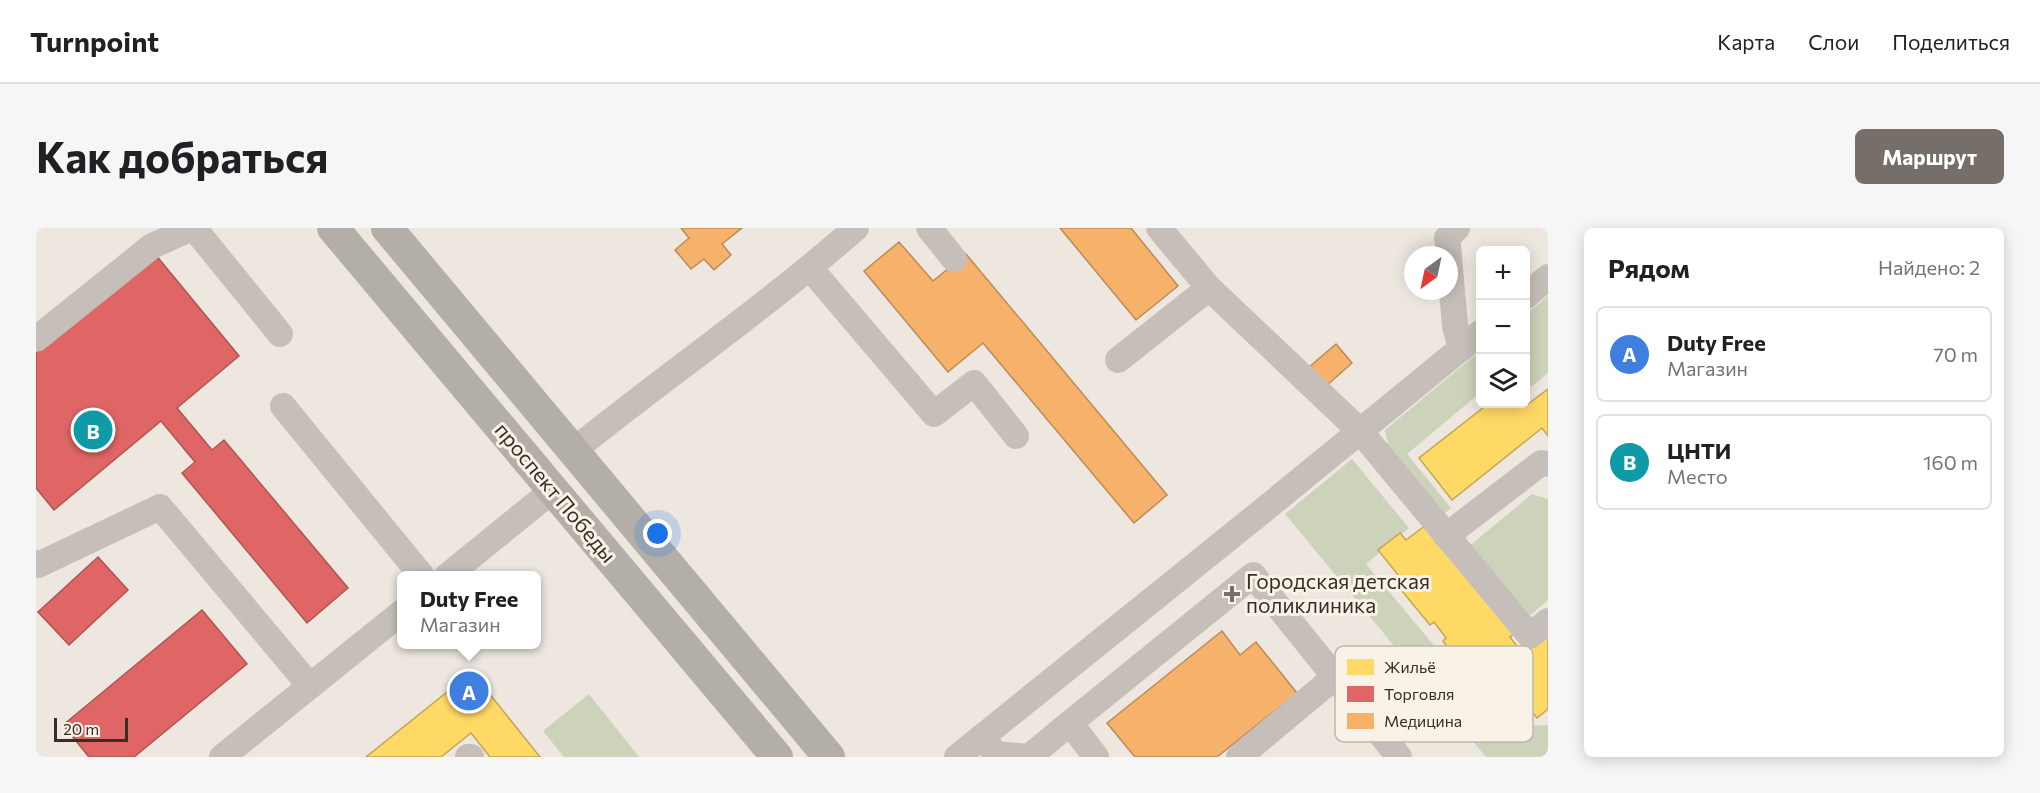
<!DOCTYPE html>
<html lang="ru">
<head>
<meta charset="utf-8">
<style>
	body { margin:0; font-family:Commissioner,sans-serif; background:#f6f6f6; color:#202124 }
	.controls { position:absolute; right:18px; top:18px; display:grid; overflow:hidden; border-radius:9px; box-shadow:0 3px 15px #0003 }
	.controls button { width:54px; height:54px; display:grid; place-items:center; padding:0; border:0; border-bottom:2px solid #e0e0e0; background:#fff; color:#202124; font:30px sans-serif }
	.compass { position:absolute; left:1368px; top:18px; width:54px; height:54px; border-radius:50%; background:#fff; box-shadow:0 3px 15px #0003; rotate:213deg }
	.scale { position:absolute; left:18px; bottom:15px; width:74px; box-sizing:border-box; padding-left:6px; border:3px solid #362d28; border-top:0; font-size:16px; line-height:21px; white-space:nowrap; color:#362d28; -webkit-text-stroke:4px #f9f2e7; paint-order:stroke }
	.you { position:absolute; left:622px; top:306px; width:21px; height:21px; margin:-15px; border:4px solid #fff; border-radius:50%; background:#1a73e8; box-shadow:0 0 0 9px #1a73e833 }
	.badge { display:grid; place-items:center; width:39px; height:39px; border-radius:50%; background:#766e68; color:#fff; font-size:20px; font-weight:700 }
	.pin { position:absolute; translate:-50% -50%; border:3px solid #fff; box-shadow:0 2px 6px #0006 }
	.popup { position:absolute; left:361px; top:343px; width:144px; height:78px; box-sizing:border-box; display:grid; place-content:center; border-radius:9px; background:#fff; filter:drop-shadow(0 2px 4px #0005); font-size:20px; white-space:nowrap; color:#757577 }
	.popup b { font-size:22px; color:#202124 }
	.popup::after { content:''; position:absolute; left:50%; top:100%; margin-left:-12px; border:12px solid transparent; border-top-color:#fff }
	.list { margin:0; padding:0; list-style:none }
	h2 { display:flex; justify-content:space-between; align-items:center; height:78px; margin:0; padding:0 24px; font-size:26px }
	h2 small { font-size:20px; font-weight:400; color:#757577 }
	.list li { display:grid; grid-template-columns:39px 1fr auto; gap:18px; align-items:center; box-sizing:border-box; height:96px; margin:0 12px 12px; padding:0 12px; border:2px solid #e0e0e0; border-radius:9px }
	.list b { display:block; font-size:22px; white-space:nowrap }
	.list p { margin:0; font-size:20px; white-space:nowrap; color:#757577 }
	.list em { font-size:20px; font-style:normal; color:#757577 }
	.icon { flex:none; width:33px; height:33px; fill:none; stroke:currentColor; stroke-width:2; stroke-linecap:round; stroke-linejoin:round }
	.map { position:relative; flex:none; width:1512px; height:529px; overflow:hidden; border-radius:9px }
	header { display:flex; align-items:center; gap:36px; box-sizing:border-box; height:84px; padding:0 30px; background:#fff; border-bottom:2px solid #e0e0e0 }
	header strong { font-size:28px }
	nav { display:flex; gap:33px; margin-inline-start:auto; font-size:21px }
	.intro { display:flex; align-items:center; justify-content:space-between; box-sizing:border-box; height:144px; padding:0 36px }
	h1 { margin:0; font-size:42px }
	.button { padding:15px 27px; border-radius:9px; background:#766e68; color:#fff; font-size:21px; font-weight:700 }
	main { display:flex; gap:36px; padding:0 36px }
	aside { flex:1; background:#fff; border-radius:9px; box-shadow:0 3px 15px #0003 }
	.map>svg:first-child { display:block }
	.green { fill:#cdd2ba }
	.homes { fill:#ffd966; stroke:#c3a553; stroke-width:1.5 }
	.shops { fill:#e06666; stroke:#ad5553; stroke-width:1.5 }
	.health { fill:#f6b26b; stroke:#bc8a57; stroke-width:1.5 }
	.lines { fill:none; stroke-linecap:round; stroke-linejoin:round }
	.minor { stroke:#c6bfb9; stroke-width:26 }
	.major { stroke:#b4aea9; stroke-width:32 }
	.poi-dot { fill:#766e68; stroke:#f9f2e7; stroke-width:2 }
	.labels { text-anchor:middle; stroke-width:6; stroke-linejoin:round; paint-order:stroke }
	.street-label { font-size:21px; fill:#362d28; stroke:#f9f2e7 }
	.poi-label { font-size:21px; fill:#362d28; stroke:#f9f2e7; text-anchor:start }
	.key { fill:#f9f2e7; stroke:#beb7ae; stroke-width:1.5 }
	.key-label { font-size:16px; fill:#362d28 }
</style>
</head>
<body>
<header>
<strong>Turnpoint</strong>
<nav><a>Карта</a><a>Слои</a><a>Поделиться</a></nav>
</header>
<div class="intro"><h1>Как добраться</h1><a class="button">Маршрут</a></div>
<main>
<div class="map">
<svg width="1512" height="529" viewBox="0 0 1512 529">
	<rect width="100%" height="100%" fill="#ede7e0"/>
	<!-- green -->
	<g class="green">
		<path d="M1512 68V145L1495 159 1490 153V86Z"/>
		<path d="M1444 123V165L1371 226 1415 280 1404 289 1355 230 1349 202Z"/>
		<path d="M1316 231 1373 300 1330 336 1466 499 1512 497V529H1450L1249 286Z"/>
		<path d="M1496 266 1512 271V372L1490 391 1431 320Z"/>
		<path d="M553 466 603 529H528L507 503Z"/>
	</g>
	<!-- homes -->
	<g class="homes">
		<path d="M1512 161V208L1506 200 1416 272 1383 230 1452 176H1490V173L1492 176Z"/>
		<path d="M1390 297 1481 404 1474 409 1486 425 1512 404V481L1501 490 1488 474 1476 484 1463 468 1461 470 1443 447 1438 452 1407 413 1410 410 1398 394 1394 397 1361 357 1367 353 1342 322 1364 305 1370 312Z"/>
		<path d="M436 444 504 529H454L435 505 405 529H330Z"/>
	</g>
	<!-- shops -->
	<g class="shops">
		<path d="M119 26 203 128 141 180 176 222 188 212 312 360 271 395 146 245 159 234 125 193 18 282 0 260V125Z"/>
		<path d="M62 329 92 362 33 417 2 384Z"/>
		<path d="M166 382 211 436 98 529H53L27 497Z"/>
	</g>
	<!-- health -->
	<g class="health">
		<path d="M645 0H706L686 16 695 27 678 42 668 31 655 41 639 22 653 10Z"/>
		<path d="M1024 0H1095L1142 58 1100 92Z"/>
		<path d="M863 14 897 53 930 26 1131 267 1098 295 947 115 912 144 828 43Z"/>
		<path d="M1300 116 1316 135 1289 159 1272 140Z"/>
		<path d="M1186 403 1204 427 1220 414 1261 465 1181 529H1099L1071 495Z"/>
	</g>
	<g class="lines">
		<!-- minor -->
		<g class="minor">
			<path d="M158 0 244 106"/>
			<path d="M893 0 918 31"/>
			<path d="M1123 0 1173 60 1324 203 1494 408 1512 393"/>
			<path d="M1413 27 1411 10 1421 0"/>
			<path d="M1413 29 1419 98 1425 121"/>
			<path d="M774 40 898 186 938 155 980 208"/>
			<path d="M1490 68 1512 49"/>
			<path d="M0 111 116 18 156 0"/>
			<path d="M1082 132 1173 60"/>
			<path d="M247 178 386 348"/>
			<path d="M537 223C630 148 730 79 820 0"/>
			<path d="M1410 308 1505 235 1512 236"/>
			<path d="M0 335 2 337 124 279 274 458"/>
			<path d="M411 348 517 262"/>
			<path d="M1034 495 1217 347 1363 529"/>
			<path d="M946 509 960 526 993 529"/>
			<path d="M186 529 366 384"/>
			<path d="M432 529H435"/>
			<path d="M921 529 1240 272 1444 105"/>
			<path d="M993 529 1034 495 1060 529"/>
			<path d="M1203 529 1300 448"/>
		</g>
		<!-- major -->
		<g class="major">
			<path d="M297 0 741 529"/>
			<path d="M351 0 793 529"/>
		</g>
	</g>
	<!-- markers -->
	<path class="poi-dot" d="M1193 357h6v6h6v6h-6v6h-6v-6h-6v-6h6z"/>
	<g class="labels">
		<!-- street labels -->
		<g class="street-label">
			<text transform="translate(519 265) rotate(50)" y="7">проспект Победы</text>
		</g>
		<!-- poi labels -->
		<g class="poi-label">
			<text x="1210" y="361">Городская детская<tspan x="1210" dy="24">поликлиника</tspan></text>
		</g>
	</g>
	<!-- legend -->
	<rect x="1299" y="418" width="198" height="96" rx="9" class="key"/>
	<rect x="1311" y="431" width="27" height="16" fill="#ffd966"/>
	<rect x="1311" y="458" width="27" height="16" fill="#e06666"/>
	<rect x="1311" y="485" width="27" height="16" fill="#f6b26b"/>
	<g class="key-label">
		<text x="1348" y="445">Жильё</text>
		<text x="1348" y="472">Торговля</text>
		<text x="1348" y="499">Медицина</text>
	</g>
</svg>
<div class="controls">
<button>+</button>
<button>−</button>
<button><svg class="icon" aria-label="layers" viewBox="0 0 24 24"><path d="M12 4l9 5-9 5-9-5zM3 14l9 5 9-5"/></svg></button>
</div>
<svg class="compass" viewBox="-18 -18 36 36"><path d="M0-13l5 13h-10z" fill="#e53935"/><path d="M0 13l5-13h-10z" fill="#757577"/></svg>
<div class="scale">20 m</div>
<div class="you"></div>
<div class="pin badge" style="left:433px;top:463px;background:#3f7fe0">A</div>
<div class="popup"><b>Duty Free</b>Магазин</div>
<div class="pin badge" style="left:57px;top:202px;background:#0f9aa8">B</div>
</div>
<aside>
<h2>Рядом<small>Найдено: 2</small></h2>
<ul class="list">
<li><span class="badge" style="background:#3f7fe0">A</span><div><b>Duty Free</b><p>Магазин</p></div><em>70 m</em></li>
<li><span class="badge" style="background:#0f9aa8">B</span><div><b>ЦНТИ</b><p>Место</p></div><em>160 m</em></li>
</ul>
</aside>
</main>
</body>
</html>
